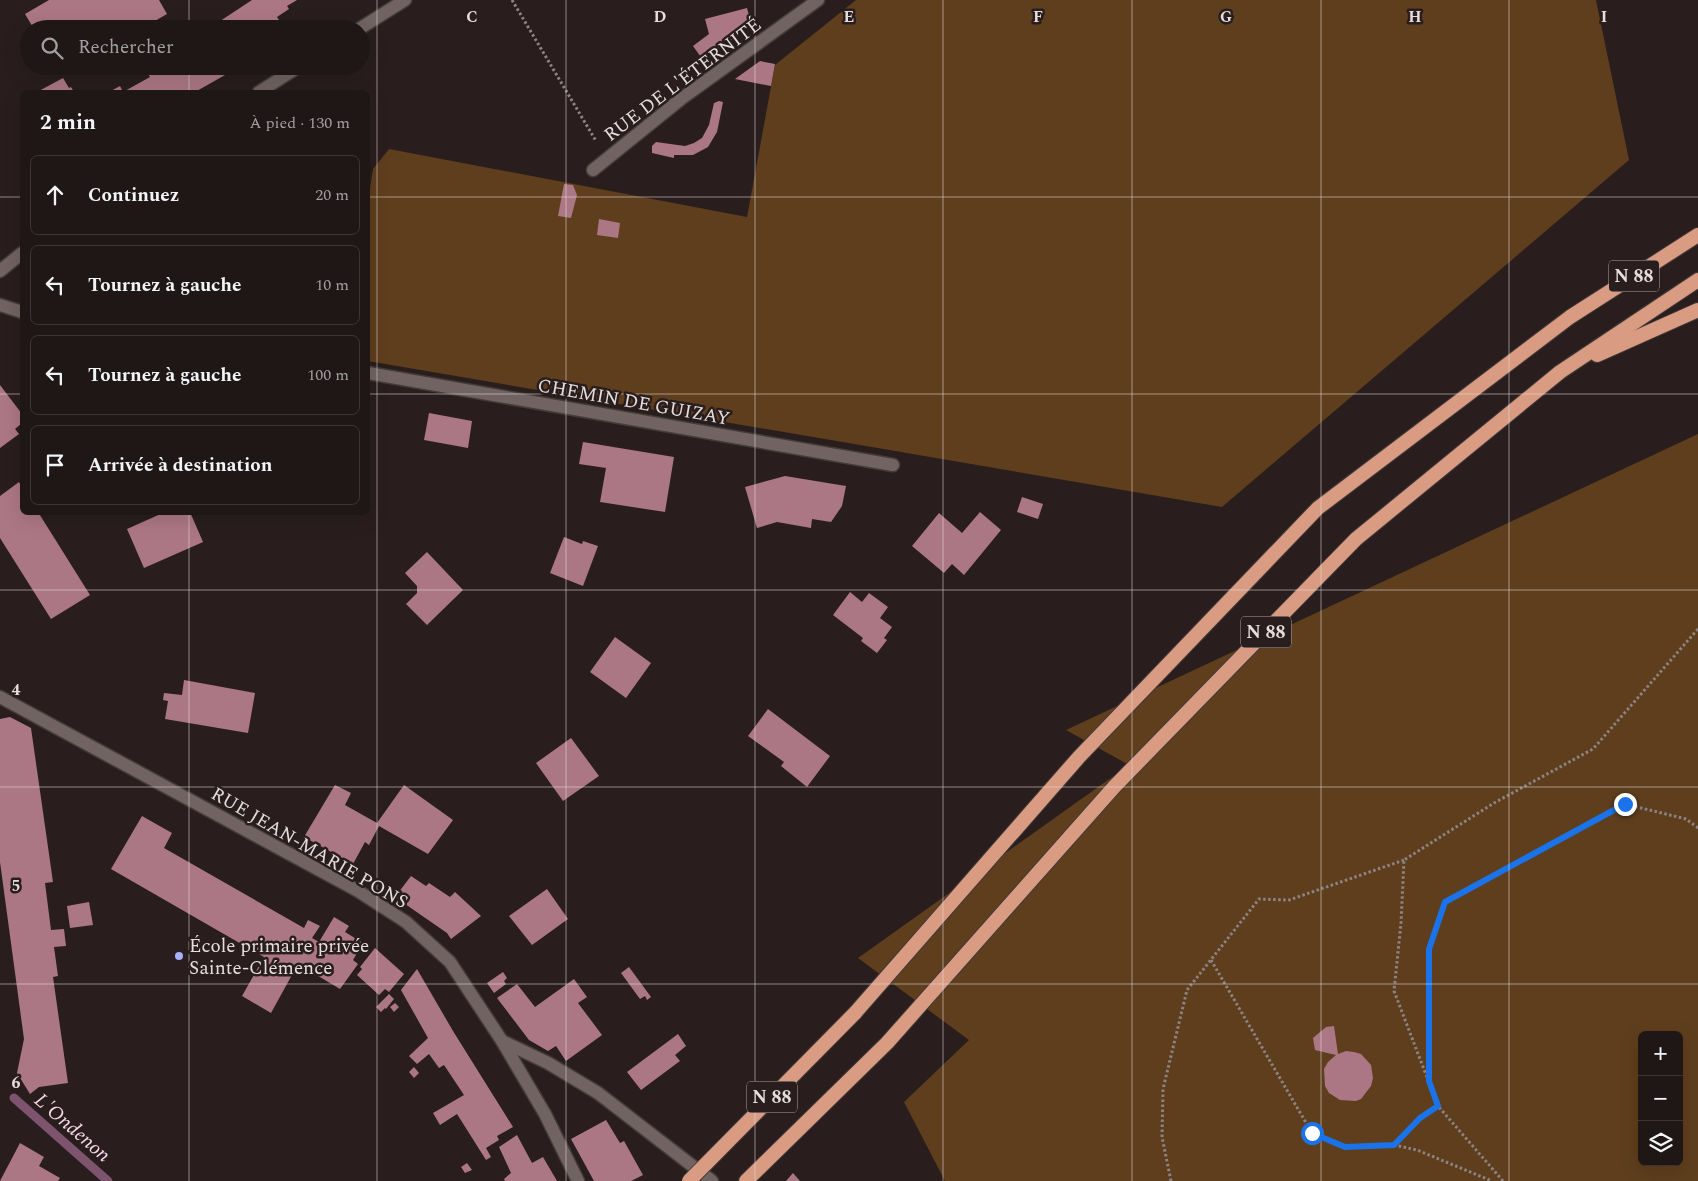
<!DOCTYPE html>
<html lang="fr">
<head>
<meta charset="utf-8">
<style>
	body { margin:0; font-family:Spectral,serif; background:#271f1f; color:#f1f3f6 }
	.controls { position:absolute; right:15px; bottom:15px; display:grid; overflow:hidden; border-radius:8px; box-shadow:0 5px 20px #0002 }
	.controls button { width:45px; height:45px; display:grid; place-items:center; padding:0; border:0; border-bottom:1px solid #3c3535; background:#1f1616; color:#f1f3f6; font:25px sans-serif }
	.stop { position:absolute; width:15px; height:15px; margin:-11px; border:4px solid #1a73e8; border-radius:50%; background:#fff }
	.stop.end { background:#1a73e8; border-color:#fff; box-shadow:0 1px 5px #0008 }
	.list { margin:0; padding:0; list-style:none }
	h2 { display:flex; justify-content:space-between; align-items:center; height:65px; margin:0; padding:0 20px; font-size:21px }
	h2 small { font-size:16px; font-weight:400; color:#a19fa1 }
	.list li { display:grid; grid-template-columns:32px 1fr auto; gap:15px; align-items:center; box-sizing:border-box; height:80px; margin:0 10px 10px; padding:0 10px; border:1px solid #3c3535; border-radius:8px }
	.list b { display:block; font-size:19px; white-space:nowrap }
	.list em { font-size:16px; font-style:normal; color:#a19fa1 }
	.icon { flex:none; width:28px; height:28px; fill:none; stroke:currentColor; stroke-width:2; stroke-linecap:round; stroke-linejoin:round }
	.map { position:relative; flex:none; width:1698px; height:1181px; overflow:hidden }
	.search { position:absolute; background:#1f1616; box-shadow:0 5px 20px #0002; left:20px; top:20px; width:350px; height:55px; display:flex; align-items:center; gap:12px; box-sizing:border-box; padding:0 18px; border-radius:28px; color:#a19fa1; font-size:19px }
	.panel { position:absolute; background:#1f1616; box-shadow:0 5px 20px #0002; left:20px; top:90px; width:350px; height:425px; border-radius:8px }
	.map>svg:first-child { display:block }
	.green { fill:#5e3e1d; fill-rule:evenodd }
	.lines { fill:none; stroke-linecap:round; stroke-linejoin:round }
	.stream { stroke:#7d536e; stroke-width:9 }
	.building { fill:#ac7785 }
	.minor-casing { stroke:#443b3a; stroke-width:15 }
	.trunk-casing { stroke:#443b3a; stroke-width:16 }
	.path { stroke:#8d8382; stroke-width:3; stroke-dasharray:2.5 2.5; stroke-linecap:butt }
	.minor { stroke:#706362; stroke-width:12 }
	.trunk { stroke:#d99b82; stroke-width:14 }
	.trunk-bridge-casing { stroke:#443b3a; stroke-width:16; stroke-linecap:butt }
	.trunk-bridge { stroke:#d99b82; stroke-width:14 }
	.route { stroke:#1a73e8; stroke-width:6 }
	.grid { fill:none; stroke:#e6dedd; stroke-width:1; stroke-opacity:0.55 }
	.poi-dot { fill:#a6b1fc; stroke:#291e1d; stroke-width:2 }
	.labels { text-anchor:middle; stroke-width:5; stroke-linejoin:round; paint-order:stroke }
	.shield { fill:#291e1d; stroke:#ada4a3; stroke-width:1 }
	.shield-label { font-size:18px; font-weight:bold; fill:#e6dedd }
	.street-label { font-size:19px; fill:#e6dedd; stroke:#291e1d }
	.poi-label { font-size:19px; fill:#e6dedd; stroke:#291e1d; text-anchor:start }
	.water-label { font-size:20px; font-style:italic; fill:#f7daec; stroke:#291e1d }
	.grid-label { font-size:16px; text-anchor:middle; font-weight:bold; fill:#e6dedd; stroke:#291e1d; stroke-width:5; stroke-linejoin:round; paint-order:stroke }
</style>
</head>
<body>
<div class="map">
<svg width="1698" height="1181" viewBox="0 0 1698 1181">
	<rect width="100%" height="100%" fill="#291e1d"/>
	<!-- green -->
	<g class="green">
		<path d="M856 0H1596L1629 160 1222 507 368 361V201L373 169 389 149 747 217 775 65Z"/>
		<path d="M1698 434V1181H945L904 1102 969 1040 858 958 1129 765 1066 730ZM1642 1035H1679V1162H1642Z"/>
	</g>
	<g class="lines">
		<!-- stream -->
		<path class="stream" d="M14 1098 108 1181"/>
	</g>
	<!-- building -->
	<g class="building">
		<path d="M49 0H159L167 14 141 29H34L25 14Z"/>
		<path d="M252 0H297L287 6 289 9 277 17 285 29H208Z"/>
		<path d="M747 8 752 26 736 31 739 35 703 60 693 46 709 34 705 19Z"/>
		<path d="M760 61 775 64 771 86 735 79Z"/>
		<path d="M56 66H76L61 75Z"/>
		<path d="M155 66H241L195 92H109L120 86 123 92 150 77 146 71Z"/>
		<path d="M63 78 69 88 71 87 74 92H37Z"/>
		<path d="M719 101 723 102 717 132 708 147 693 155H674V158L652 153V146L656 142 685 146 694 143 702 138 709 125 714 103Z"/>
		<path d="M564 184 573 185 577 195 571 218 558 216Z"/>
		<path d="M599 219 620 223 618 238 597 235Z"/>
		<path d="M0 385 22 414V423L15 429 19 434 0 448Z"/>
		<path d="M429 413 472 421 468 448 424 440Z"/>
		<path d="M583 442 674 457 665 512 600 502 606 468 579 464Z"/>
		<path d="M785 476 846 486 842 506 831 522 812 519 811 528 777 522 757 528 745 487Z"/>
		<path d="M19 482 22 488V512H38L90 595 51 619 0 538V496Z"/>
		<path d="M1022 497 1043 504 1038 519 1017 512Z"/>
		<path d="M165 512H190L203 542 144 568 127 529Z"/>
		<path d="M980 512 1001 530 964 575 952 564 944 573 912 546 939 513 962 533Z"/>
		<path d="M564 537 582 544 583 541 598 546 583 586 550 573Z"/>
		<path d="M427 552 463 590 427 625 406 604 417 593V586L405 573Z"/>
		<path d="M850 592 862 602 869 593 888 607 880 618 892 627 884 638 887 640 877 653 861 641 863 638 833 615Z"/>
		<path d="M615 637 651 663 626 698 590 672Z"/>
		<path d="M184 680 255 693 248 733 165 719 168 701 163 700 164 693 182 695Z"/>
		<path d="M768 709 830 756 807 787 781 766 784 762 748 736Z"/>
		<path d="M10 717 31 728 53 882 45 883 51 930 64 929 66 946 54 947 58 976 53 977 68 1083 39 1087 30 1094 17 1073 24 1039 0 862V719Z"/>
		<path d="M571 738 599 776 563 801 536 763Z"/>
		<path d="M335 785 351 793 345 805 377 823 404 785 453 820 428 854 379 826 369 845 365 842 353 864 304 837Z"/>
		<path d="M142 816 172 833 164 848 304 928 308 920 320 926 312 938 319 942 334 917 349 926 345 932 363 943 353 960 358 964 340 989 298 964 271 1013 242 996 264 957 111 869Z"/>
		<path d="M411 876 426 886 429 883 450 897 455 892 481 916 451 939 447 933 395 897Z"/>
		<path d="M547 889 568 919 532 945 509 916Z"/>
		<path d="M89 902 93 925 70 928 67 906Z"/>
		<path d="M375 948 404 974 389 992 385 989 379 995 357 975 362 969 360 967Z"/>
		<path d="M629 967 651 997 647 1000 645 996 640 999 621 973Z"/>
		<path d="M417 969 453 1031 513 1127 497 1136 499 1140 486 1148 491 1157 486 1160 457 1114 440 1125 433 1113 464 1095 444 1065 439 1068 429 1054 417 1064 409 1056 428 1038 401 990Z"/>
		<path d="M503 972 507 978 504 981 506 984 494 993 487 983Z"/>
		<path d="M574 979 587 997 578 1003 602 1035 566 1061 556 1046 548 1051 529 1040 497 998 517 984 535 1007Z"/>
		<path d="M389 994 394 999 386 1009 385 1008 381 1012 376 1007Z"/>
		<path d="M395 1003 399 1007 394 1012 390 1007Z"/>
		<path d="M1334 1026 1338 1054 1346 1051 1354 1052 1361 1054 1371 1065 1373 1078 1371 1086 1361 1099 1356 1101 1340 1100 1329 1093 1325 1086 1324 1069 1328 1062 1336 1055 1315 1050 1313 1038 1326 1027Z"/>
		<path d="M678 1034 686 1046 675 1055 680 1061 641 1090 627 1072Z"/>
		<path d="M414 1067 419 1073 414 1078 409 1072Z"/>
		<path d="M606 1120 620 1143 624 1141 643 1175 631 1181H594L571 1139Z"/>
		<path d="M517 1135 532 1163 543 1157 557 1181H505L504 1179 511 1173 499 1147Z"/>
		<path d="M20 1143 44 1157 39 1166 60 1178 58 1181H0Z"/>
		<path d="M467 1163 472 1170 465 1173 461 1167Z"/>
		<path d="M793 1173 800 1181H786Z"/>
	</g>
	<g class="lines">
		<defs>
			<g id="minor">
				<path d="M359 29 405 0"/>
				<path d="M259 92 300 66"/>
				<path d="M593 170 681 99 818 0"/>
				<path d="M0 271 22 253"/>
				<path d="M0 305 22 312"/>
				<path d="M368 373 893 465"/>
				<path d="M0 697 358 891 406 922 450 962 502 1041 545 1114 578 1181"/>
				<path d="M502 1041 548 1063 598 1093 712 1181"/>
			</g>
			<g id="trunk">
				<path d="M1597 355 1698 310"/>
				<path d="M855 1013 1079 757 1318 508 1570 317 1698 235"/>
				<path d="M746 1181 887 1043 1114 787 1356 539 1560 372 1698 280"/>
			</g>
		</defs>
		<!-- minor casing -->
		<use href="#minor" class="minor-casing"/>
		<!-- trunk casing -->
		<use href="#trunk" class="trunk-casing"/>
		<!-- path -->
		<g class="path">
			<path d="M512 0 596 141"/>
			<path d="M1211 960 1312 1133 1345 1147 1394 1145 1417 1150 1492 1181"/>
			<path d="M1429 1079V949L1445 902 1625 804 1686 819 1698 828"/>
			<path d="M1394 1145 1419 1119 1438 1106"/>
			<path d="M1171 1181 1162 1137 1163 1089 1187 990 1259 899 1289 900 1404 860"/>
			<path d="M1503 1181 1438 1106 1394 991 1401 923 1404 860 1494 803 1593 749 1698 629"/>
		</g>
		<!-- minor -->
		<use href="#minor" class="minor"/>
		<!-- trunk -->
		<use href="#trunk" class="trunk"/>
		<defs>
			<path id="trunk-bridge" d="M689 1181 855 1013"/>
		</defs>
		<!-- trunk-bridge casing -->
		<use href="#trunk-bridge" class="trunk-bridge-casing"/>
		<!-- trunk-bridge -->
		<use href="#trunk-bridge" class="trunk-bridge"/>
	</g>
	<g class="lines">
		<!-- route -->
		<path class="route" d="M1312 1133 1345 1147 1394 1145 1420 1118 1438 1106 1429 1081V949L1445 902 1625 804"/>
	</g>
	<!-- grid -->
	<path class="grid" d="M189 0V29M377 0V1181M566 0V1181M755 0V1181M943 0V1181M1132 0V1181M1321 0V1181M1509 0V1181M189 66V92M0 197H22M368 197H1698M0 394H22M368 394H1698M189 512V1181M0 590H1698M0 787H1698M0 984H1698"/>
	<!-- markers -->
	<circle class="poi-dot" cx="179" cy="956" r="5"/>
	<g class="labels">
		<!-- shield labels -->
		<g class="shield">
			<rect x="1609" y="260.5" width="50" height="31" rx="4"/>
			<rect x="1241" y="616.5" width="50" height="31" rx="4"/>
			<rect x="747" y="1081.5" width="50" height="31" rx="4"/>
		</g>
		<g class="shield-label">
			<text x="1634" y="282">N 88</text>
			<text x="1266" y="638">N 88</text>
			<text x="772" y="1103">N 88</text>
		</g>
		<!-- street labels -->
		<g class="street-label">
			<text transform="translate(682 79) rotate(-37)" y="7">RUE DE L'ÉTERNITÉ</text>
			<text transform="translate(634 401) rotate(10)" y="7">CHEMIN DE GUIZAY</text>
			<text transform="translate(310 847) rotate(30)" y="7">RUE JEAN-MARIE PONS</text>
		</g>
		<!-- poi labels -->
		<g class="poi-label">
			<text x="189" y="952">École primaire privée<tspan x="189" dy="22">Sainte-Clémence</tspan></text>
		</g>
		<!-- water labels -->
		<g class="water-label">
			<text transform="translate(73 1127) rotate(41)" y="7">L'Ondenon</text>
		</g>
	</g>
	<g class="grid-label">
		<text x="472" y="22">C</text>
		<text x="660" y="22">D</text>
		<text x="849" y="22">E</text>
		<text x="1038" y="22">F</text>
		<text x="1226" y="22">G</text>
		<text x="1415" y="22">H</text>
		<text x="1604" y="22">I</text>
		<text x="16" y="695">4</text>
		<text x="16" y="891">5</text>
		<text x="16" y="1088">6</text>
	</g>
</svg>
<div class="controls">
<button>+</button>
<button>−</button>
<button><svg class="icon" aria-label="layers" viewBox="0 0 24 24"><path d="M12 4l9 5-9 5-9-5zM3 14l9 5 9-5"/></svg></button>
</div>
<div class="stop" style="left:1312px;top:1133px"></div>
<div class="stop end" style="left:1625px;top:804px"></div>
<div class="search"><svg class="icon" aria-label="search" viewBox="0 0 24 24"><circle cx="10" cy="10" r="6"/><path d="M15 15l6 6"/></svg>Rechercher</div>
<section class="panel">
<h2>2 min<small>À pied · 130 m</small></h2>
<ul class="list">
<li><svg class="icon" aria-label="ahead" viewBox="0 0 24 24"><path d="M12 20V5M6 11l6-6 6 6"/></svg><div><b>Continuez</b></div><em>20 m</em></li>
<li><svg class="icon" aria-label="left" viewBox="0 0 24 24"><path d="M17 20v-9H6M10 6l-5 5 5 5"/></svg><div><b>Tournez à gauche</b></div><em>10 m</em></li>
<li><svg class="icon" aria-label="left" viewBox="0 0 24 24"><path d="M17 20v-9H6M10 6l-5 5 5 5"/></svg><div><b>Tournez à gauche</b></div><em>100 m</em></li>
<li><svg class="icon" aria-label="arrive" viewBox="0 0 24 24"><path d="M6 21V4h12l-3 4 3 4H6"/></svg><div><b>Arrivée à destination</b></div></li>
</ul>
</section>
</div>
</body>
</html>
